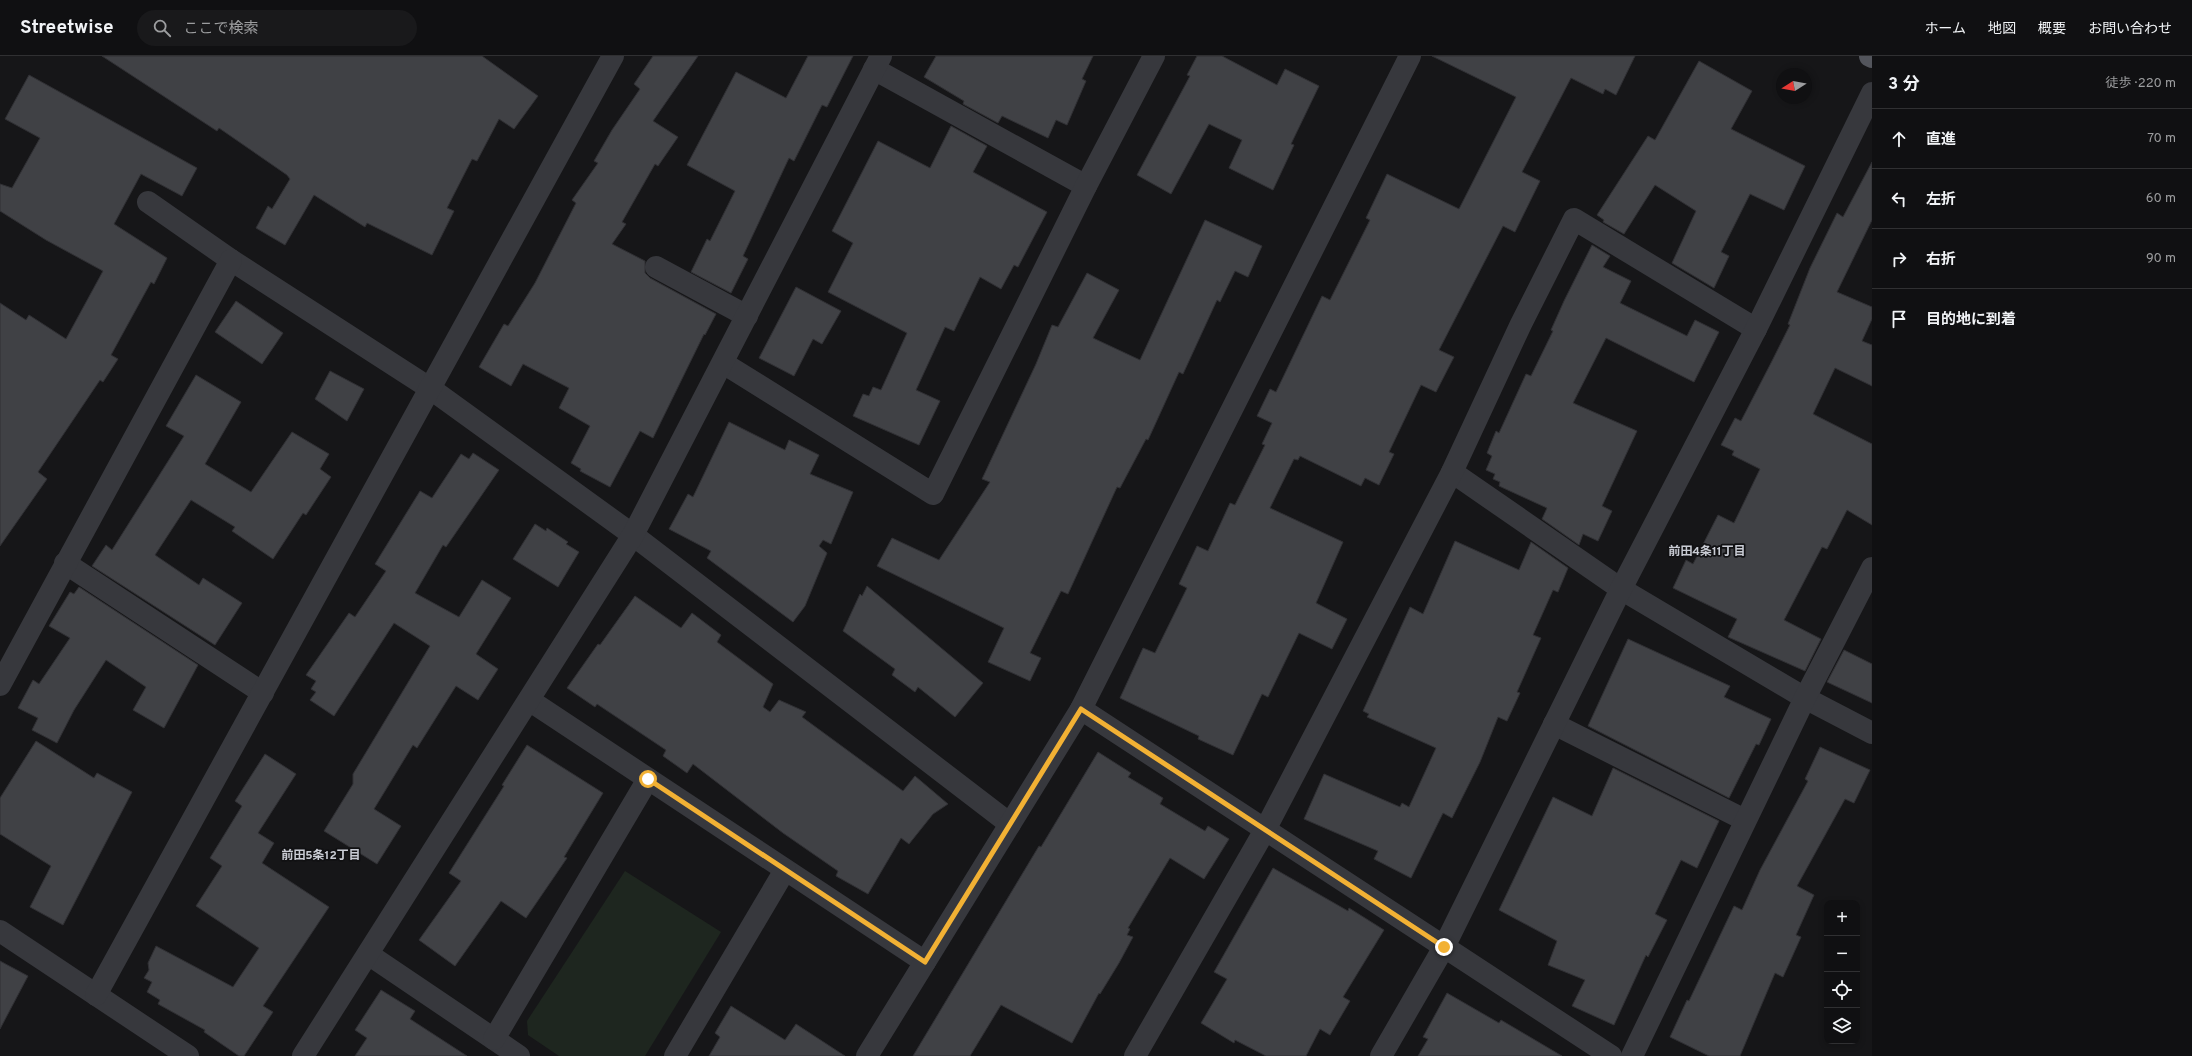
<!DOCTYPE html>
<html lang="ja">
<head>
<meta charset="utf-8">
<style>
	body { margin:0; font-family:Overpass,"Noto Sans JP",sans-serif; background:#19191b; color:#f1f3f6 }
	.controls { position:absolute; right:12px; bottom:12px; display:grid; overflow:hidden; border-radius:8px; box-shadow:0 2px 6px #0003 }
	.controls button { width:36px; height:36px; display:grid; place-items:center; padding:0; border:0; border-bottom:1px solid #303032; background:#101012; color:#f1f3f6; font:20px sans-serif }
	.compass { position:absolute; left:1776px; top:12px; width:36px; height:36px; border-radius:50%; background:#101012; box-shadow:0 2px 6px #0003; rotate:259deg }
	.stop { position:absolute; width:12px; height:12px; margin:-9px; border:3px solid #f2b134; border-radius:50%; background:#fff }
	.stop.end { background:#f2b134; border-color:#fff; box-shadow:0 1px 4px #0008 }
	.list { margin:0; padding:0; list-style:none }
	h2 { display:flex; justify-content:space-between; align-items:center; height:52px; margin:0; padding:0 16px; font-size:17px }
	h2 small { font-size:13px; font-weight:400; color:#9c9d9f }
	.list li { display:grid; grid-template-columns:26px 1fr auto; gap:12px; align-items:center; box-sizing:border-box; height:60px; padding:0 16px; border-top:1px solid #303032 }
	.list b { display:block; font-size:15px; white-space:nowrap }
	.list em { font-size:13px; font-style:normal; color:#9c9d9f }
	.icon { flex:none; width:22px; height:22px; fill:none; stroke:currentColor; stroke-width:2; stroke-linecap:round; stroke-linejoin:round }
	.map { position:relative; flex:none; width:1872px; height:1000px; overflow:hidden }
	header { display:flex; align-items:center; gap:24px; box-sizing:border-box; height:56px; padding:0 20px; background:#101012; border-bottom:1px solid #303032 }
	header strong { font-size:19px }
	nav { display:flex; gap:22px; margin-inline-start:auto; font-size:14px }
	.search { width:280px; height:36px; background:#19191b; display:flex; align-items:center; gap:10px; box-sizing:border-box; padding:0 14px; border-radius:22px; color:#9c9d9f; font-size:15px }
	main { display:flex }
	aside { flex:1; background:#101012 }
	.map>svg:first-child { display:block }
	.green { fill:#1e261f }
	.building { fill:#404145; stroke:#303034 }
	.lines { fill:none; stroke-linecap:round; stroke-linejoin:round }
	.minor { stroke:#37383d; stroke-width:22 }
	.major { stroke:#53555c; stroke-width:22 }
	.route { stroke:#f2b134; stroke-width:5 }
	.labels { text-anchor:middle; stroke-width:3.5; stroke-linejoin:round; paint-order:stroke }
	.neighbourhood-label { font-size:12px; font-weight:bold; fill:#c9ccd4; stroke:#111113 }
</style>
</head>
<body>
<header>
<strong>Streetwise</strong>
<div class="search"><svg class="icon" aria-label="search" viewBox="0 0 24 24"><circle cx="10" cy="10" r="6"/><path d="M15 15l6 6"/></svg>ここで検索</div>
<nav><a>ホーム</a><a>地図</a><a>概要</a><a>お問い合わせ</a></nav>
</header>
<main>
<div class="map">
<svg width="1872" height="1000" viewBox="0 0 1872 1000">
	<rect width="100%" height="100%" fill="#161618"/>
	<!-- green -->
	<path class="green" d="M625 815 721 876 645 1000H559L528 979 527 965Z"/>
	<!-- building -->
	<g class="building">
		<path d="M102 0H482L538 40 514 73 499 63 477 105 472 103 447 152 454 155 432 199 367 167 365 171 314 139 285 189 256 172 268 150 272 153 290 123 287 119 219 72 217 75Z"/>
		<path d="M653 0H698L653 65 678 81 658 110 655 108 622 166 626 168 612 188 645 205V217L650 222 716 258 705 279 704 278 653 382 640 375 610 431 580 415 581 413 571 407 590 370 559 352 569 332 523 308 511 330 479 311 504 268 508 270 535 227 576 147 572 144 598 107 594 105 612 74 640 33 634 28Z"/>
		<path d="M808 0H853L827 51 822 49 794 105 789 102 743 200 748 203 731 237 691 216 707 183 710 185 735 135 687 109 736 16 786 42Z"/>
		<path d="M936 0H1093L1082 23 1086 25 1067 69 1056 64 1048 82 1002 60 998 67 963 48 964 45 924 21Z"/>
		<path d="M1197 0H1222L1277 29 1285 13 1319 30 1291 88 1294 89 1273 134 1229 112 1242 84 1209 68 1171 138 1137 119 1190 20 1187 19Z"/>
		<path d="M1432 0H1635L1616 39 1605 33 1603 38 1571 22 1522 116 1540 125 1515 176 1503 170 1439 294 1454 301 1436 336 1421 329 1389 396 1394 398 1379 429 1365 422 1361 430 1300 400 1298 404 1294 403 1270 452 1343 486 1316 547 1347 563 1332 593 1299 577 1268 641 1262 638 1233 699 1198 683 1199 680 1120 642 1143 592 1155 597 1187 532 1179 528 1197 490 1208 495 1230 447 1235 449 1265 389 1262 388 1272 367 1257 360 1270 333 1276 336 1322 240 1330 244 1370 164 1366 162 1387 118 1459 153 1516 41Z"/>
		<path d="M1699 5 1752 35 1731 73 1805 110 1784 154 1750 138 1721 196 1729 200 1714 232 1672 207 1696 155 1655 129 1624 178 1603 166 1604 164 1597 159 1648 80 1655 84Z"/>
		<path d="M29 19 197 112 182 140 141 118 114 168 167 202 154 228 151 226 111 299 118 303 103 326 100 324 38 416 47 423 0 490V247L26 264 29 259 66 283 103 215 46 184 0 155V128L12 132 40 82 5 63Z"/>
		<path d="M951 70 987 90 973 116 1047 156 1018 211 1014 209 1001 233 980 221 954 275 945 271 916 334 940 345 919 389 853 360 863 338 869 340 873 331 881 334 907 277 828 236 853 187 832 175 878 85 930 112Z"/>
		<path d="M1872 106V164L1837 236 1872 251V263L1862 285 1872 289V330L1835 312 1813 358 1872 388V469L1847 454 1827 493 1822 491 1784 564 1821 583 1805 615 1728 581 1737 563 1673 532 1686 504 1693 508 1718 459 1734 467 1760 413 1732 399 1734 395 1721 389 1735 362 1741 365 1772 305 1790 269 1788 268 1810 212 1837 157 1843 161Z"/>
		<path d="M1205 164 1262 190 1248 221 1235 215 1220 246 1217 244 1183 318 1179 316 1148 384 1146 383 1120 432 1117 431 1068 538 1061 535 1030 597 1041 602 1030 625 988 606 1004 572 877 510 892 482 939 504 990 426 982 423 1036 308 1052 269 1058 271 1087 217 1119 234 1093 282 1140 304Z"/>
		<path d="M1592 189 1610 200 1603 211 1631 225 1620 247 1687 280 1695 264 1719 276 1694 326 1606 282 1573 347 1637 375 1602 450 1612 455 1598 485 1583 478 1579 489 1542 463 1547 452 1499 430 1500 426 1493 423 1495 418 1486 414 1492 400 1487 397 1496 375 1499 377 1526 318 1531 320 1553 275 1551 274 1564 245Z"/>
		<path d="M796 231 841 255 822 288 813 283 794 320 759 302Z"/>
		<path d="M236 245 283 277 262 308 215 276Z"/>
		<path d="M330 315 364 333 347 365 315 343Z"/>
		<path d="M196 319 241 346 205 408 251 436 292 376 329 398 320 413 331 421 306 459 303 457 273 503 232 475 235 471 191 444 155 499 199 529 203 522 242 547 215 589 92 510 106 489 112 494 184 380 166 370Z"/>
		<path d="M729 366 785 394 789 384 819 399 810 418 853 436 831 488 823 484 819 490 827 497 805 550 793 566 707 502 711 495 669 473 688 438 693 441Z"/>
		<path d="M473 397 499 414 446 491 443 489 415 537 459 561 482 524 511 542 476 598 498 613 478 644 456 630 417 692 413 689 374 753 401 770 377 808 324 775 353 728V718L430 590 394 567 334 660 310 644 316 636 311 633 316 625 306 619 349 557 355 561 386 515 375 508 420 435 432 442 461 398 469 403Z"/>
		<path d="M535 468 546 475 547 472 568 486 566 488 579 496 558 531 513 503Z"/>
		<path d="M1455 485 1519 514 1531 486 1568 512 1558 536 1553 534 1533 579 1541 582 1517 636 1520 637 1507 665 1498 661 1480 706 1452 762 1443 757 1411 822 1374 803 1378 795 1304 763 1324 718 1400 751 1402 747 1409 751 1436 692 1367 661 1369 658 1363 655 1410 551 1423 558Z"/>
		<path d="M867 530 983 627 955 661 918 631 915 636 892 619 895 613 843 575 860 538 862 540Z"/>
		<path d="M79 531 198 609 164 672 133 654 146 631 106 604 74 654 57 687 32 674 38 662 18 652 33 624 39 628 70 582 49 570 70 536 74 538Z"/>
		<path d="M635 540 681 572 692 557 721 579 717 586 773 628 763 651 770 656 779 644 806 656 802 661 903 735 915 720 948 748 933 758 909 788 901 782 868 838 836 820 838 815 783 777 693 708 687 717 663 700 666 694 597 648 595 651 567 632 598 588 600 589Z"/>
		<path d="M1628 583 1730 630 1724 641 1771 663 1759 689 1756 688 1729 742 1588 670Z"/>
		<path d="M1844 594 1872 608V647L1827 626Z"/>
		<path d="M36 685 94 722 97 717 132 736 63 869 30 851 51 810 0 778V742Z"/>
		<path d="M527 689 603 737 564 801 567 802 526 862 501 845 455 910 419 884 461 825 449 817 504 730 502 729Z"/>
		<path d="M1820 691 1870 714 1854 747 1845 743 1797 830 1814 839 1796 879 1801 881 1783 921 1775 917 1740 1000H1709L1670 981 1687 944 1689 945 1734 850 1742 854 1760 814 1808 725 1805 723Z"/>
		<path d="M1098 696 1131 717 1128 721 1163 742 1160 748 1205 775 1208 770 1229 783 1204 823 1170 802 1128 872 1130 873 1127 879 1133 881 1119 907 1100 938 1099 937 1072 987 1001 949 970 1000H913L1039 790 1041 791Z"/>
		<path d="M265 698 296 718 258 777 274 787 262 807 329 851 263 950 273 956 244 1000H239L204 976 205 974 158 948 160 944 147 936 152 926 144 922 149 914 148 907 156 890 233 931 259 892 196 850 222 810 210 802 242 750 235 745Z"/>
		<path d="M1613 712 1719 765 1697 812 1681 804 1655 858 1667 864 1648 901 1646 899 1614 969 1572 950 1585 924 1548 909 1557 885 1499 854 1553 741 1592 760Z"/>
		<path d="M1273 812 1348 855 1349 852 1384 874 1343 941 1350 945 1330 979 1320 973 1306 1000H1266L1235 984 1234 987 1201 967 1227 923 1214 916Z"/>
		<path d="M0 905 28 920 0 973Z"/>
		<path d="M381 934 415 955 410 963 467 1000H355L367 982 355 974Z"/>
		<path d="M1447 937 1499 967 1501 964 1562 1000H1418L1428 983 1423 981Z"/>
		<path d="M731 950 785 984 796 968 845 1000H709L720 981 715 977Z"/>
	</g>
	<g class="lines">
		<!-- minor -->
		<g class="minor">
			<path d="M874 13 1086 130"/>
			<path d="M148 146 231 204 431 333 633 479 1010 768"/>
			<path d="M656 211 747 260"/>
			<path d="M723 307 933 438 1086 130 1154 0"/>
			<path d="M1452 416 1621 533 1805 642 1872 677"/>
			<path d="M65 507 263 637"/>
			<path d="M0 629 231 204"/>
			<path d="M529 644 925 906"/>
			<path d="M1081 653 1611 1000"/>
			<path d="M1554 668 1745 764"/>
			<path d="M0 875 188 1000"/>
			<path d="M368 898 519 1000"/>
			<path d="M96 939 613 0"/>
			<path d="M494 983 648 723"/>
			<path d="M303 1000 633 479 881 0"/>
			<path d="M675 1000 785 814"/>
			<path d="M867 1000 1081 653 1410 0"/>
			<path d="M1135 1000 1265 774 1452 416 1521 268 1574 163 1756 273"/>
			<path d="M1381 1000 1444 891 1621 533 1756 273 1872 37"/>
			<path d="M1632 1000 1805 642 1872 512"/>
		</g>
		<!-- major -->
		<path class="major" d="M1870 0 1872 1"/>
	</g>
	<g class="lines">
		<!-- route -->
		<path class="route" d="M648 723 925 906 1081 653 1444 891"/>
	</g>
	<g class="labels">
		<!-- neighbourhood labels -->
		<g class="neighbourhood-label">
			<text x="1707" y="499">前田4条11丁目</text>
			<text x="321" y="803">前田5条12丁目</text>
		</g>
	</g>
</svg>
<div class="controls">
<button>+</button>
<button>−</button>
<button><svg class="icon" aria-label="locate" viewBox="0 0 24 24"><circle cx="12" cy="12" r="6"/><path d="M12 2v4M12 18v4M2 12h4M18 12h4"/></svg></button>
<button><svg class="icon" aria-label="layers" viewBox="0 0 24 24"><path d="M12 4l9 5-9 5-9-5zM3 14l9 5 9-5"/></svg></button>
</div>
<svg class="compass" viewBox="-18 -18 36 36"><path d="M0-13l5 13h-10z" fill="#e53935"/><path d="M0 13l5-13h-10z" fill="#9c9d9f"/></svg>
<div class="stop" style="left:648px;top:723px"></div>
<div class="stop end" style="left:1444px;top:891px"></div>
</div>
<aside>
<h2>3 分<small>徒歩 · 220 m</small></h2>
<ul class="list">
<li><svg class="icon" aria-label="ahead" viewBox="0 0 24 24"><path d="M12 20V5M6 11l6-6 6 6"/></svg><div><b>直進</b></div><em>70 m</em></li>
<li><svg class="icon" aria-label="left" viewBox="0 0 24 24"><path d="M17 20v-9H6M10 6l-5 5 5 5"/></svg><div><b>左折</b></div><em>60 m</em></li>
<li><svg class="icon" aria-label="right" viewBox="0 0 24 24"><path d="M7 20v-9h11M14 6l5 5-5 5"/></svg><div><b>右折</b></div><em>90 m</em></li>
<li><svg class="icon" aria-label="arrive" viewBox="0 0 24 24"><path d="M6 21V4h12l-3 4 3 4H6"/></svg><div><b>目的地に到着</b></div></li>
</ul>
</aside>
</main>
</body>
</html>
